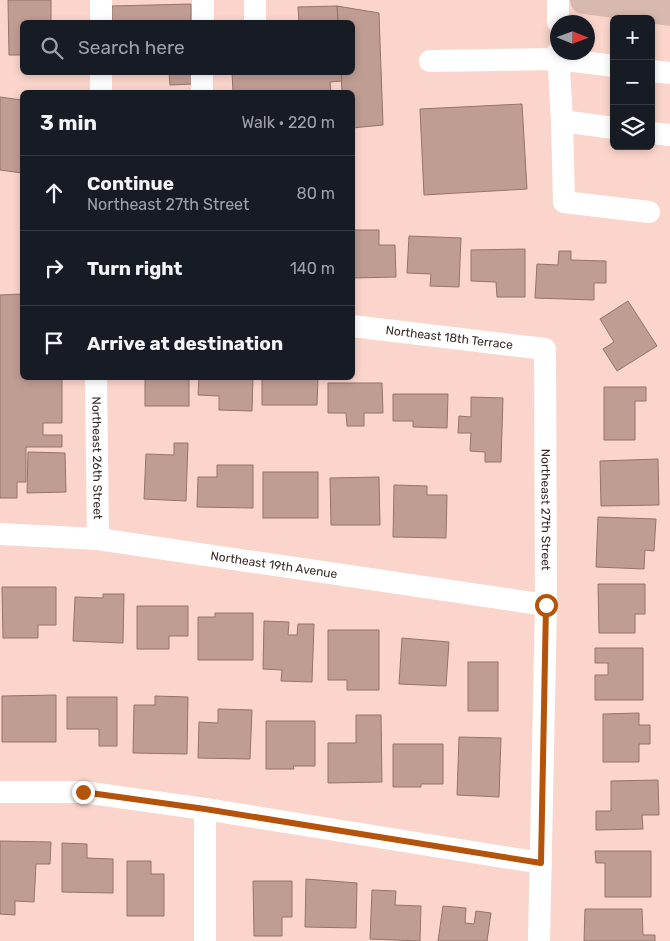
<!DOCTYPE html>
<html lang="en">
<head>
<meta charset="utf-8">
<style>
	body { margin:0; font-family:Rubik,sans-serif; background:#242831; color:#f1f3f6 }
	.controls { position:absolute; right:15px; top:15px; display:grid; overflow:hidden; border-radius:8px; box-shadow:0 2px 8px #0003 }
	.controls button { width:45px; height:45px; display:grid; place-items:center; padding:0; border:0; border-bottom:1px solid #363941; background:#171b24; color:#f1f3f6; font:25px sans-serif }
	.compass { position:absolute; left:550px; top:15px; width:45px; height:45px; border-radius:50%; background:#171b24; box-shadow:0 2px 8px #0003; rotate:91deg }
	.stop { position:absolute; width:15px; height:15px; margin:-11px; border:4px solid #b45309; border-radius:50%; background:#fff }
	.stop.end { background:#b45309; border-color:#fff; box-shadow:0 1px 5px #0008 }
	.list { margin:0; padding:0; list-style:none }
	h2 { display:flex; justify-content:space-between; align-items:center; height:65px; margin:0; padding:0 20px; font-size:21px }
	h2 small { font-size:16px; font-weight:400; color:#9ea1a6 }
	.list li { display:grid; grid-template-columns:32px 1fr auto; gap:15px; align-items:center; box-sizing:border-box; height:75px; padding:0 20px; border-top:1px solid #363941 }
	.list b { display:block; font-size:19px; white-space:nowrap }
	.list p { margin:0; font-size:16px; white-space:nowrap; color:#9ea1a6 }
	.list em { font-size:16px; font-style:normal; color:#9ea1a6 }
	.icon { flex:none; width:28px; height:28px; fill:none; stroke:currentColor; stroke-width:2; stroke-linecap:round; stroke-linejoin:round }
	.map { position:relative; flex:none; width:670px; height:941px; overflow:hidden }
	.search { position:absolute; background:#171b24; box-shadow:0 2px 8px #0003; left:20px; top:20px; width:335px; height:55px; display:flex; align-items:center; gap:12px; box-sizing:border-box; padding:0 18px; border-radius:8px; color:#9ea1a6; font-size:19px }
	.panel { position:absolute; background:#171b24; box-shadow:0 2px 8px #0003; left:20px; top:90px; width:335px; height:290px; border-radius:8px }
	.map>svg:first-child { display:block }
	.building { fill:#c09d93; stroke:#95736a }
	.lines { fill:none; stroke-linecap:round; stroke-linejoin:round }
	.minor { stroke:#fff; stroke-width:22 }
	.major { stroke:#d7b9b0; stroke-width:28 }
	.route { stroke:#b45309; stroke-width:6 }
	.labels { text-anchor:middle; stroke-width:4.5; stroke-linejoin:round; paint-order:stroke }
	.street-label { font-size:12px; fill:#382a26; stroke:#fde6e0 }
</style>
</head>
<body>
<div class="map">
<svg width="670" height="941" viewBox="0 0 670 941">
	<rect width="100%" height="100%" fill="#fbd5cb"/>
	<!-- building -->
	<g class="building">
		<path d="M8 0H51V22H22V55H9Z"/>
		<path d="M191 4V22H112V6Z"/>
		<path d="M337 6 379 13 383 125 352 128V92H342L341 72H352V22H338Z"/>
		<path d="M337 6 338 22H299L298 7Z"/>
		<path d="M169 72H193V84L170 85Z"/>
		<path d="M232 72H341L342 81 330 82 331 92H233Z"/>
		<path d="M0 97 22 100V173L0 170Z"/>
		<path d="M522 104 527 189 424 195 420 109Z"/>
		<path d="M352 230H379V245H395L396 277 354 278Z"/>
		<path d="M409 236 461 238 459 287 430 286 431 274 407 273Z"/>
		<path d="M525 249V297H497L496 282 471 281V250Z"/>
		<path d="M559 251H571V260L606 261V283H594V300L535 298 537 264 558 265Z"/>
		<path d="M22 294V378H62V423H43V435H62V447H26V482H17V498H0V295Z"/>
		<path d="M628 301 657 346 617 371 603 349 614 342 600 319Z"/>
		<rect x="145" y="378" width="44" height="28"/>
		<path d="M199 378H253L252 411 219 410V396L198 395Z"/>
		<path d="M262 378H318L317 405H262Z"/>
		<path d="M328 383H382L383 413H364V426H347L346 413H328Z"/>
		<path d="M604 387H646V401H635V440H604Z"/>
		<path d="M393 394H448L447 428 413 427V421H393Z"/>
		<path d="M471 397 503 398 501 462H485V452L470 451 471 433H458L459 416 471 417Z"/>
		<path d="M174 443H188L186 501 144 499 146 454 174 455Z"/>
		<path d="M28 452 65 453 66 492 27 493Z"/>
		<path d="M658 459 659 505 601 506 600 461Z"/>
		<path d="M217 465H253V508L197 507 198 477H217Z"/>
		<rect x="263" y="472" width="55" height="46"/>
		<path d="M379 477 380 525H331L330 478Z"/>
		<path d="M394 485 427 486V495H447L446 538 393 537Z"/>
		<path d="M598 517 656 519 654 551 645 550 644 569 596 567Z"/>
		<path d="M598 584H645V614H635V633H599Z"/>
		<path d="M2 587H56V625H38V638H3Z"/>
		<path d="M103 594H124L123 643 73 641 75 597 103 598Z"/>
		<path d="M137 606H188V636H169V649H137Z"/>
		<path d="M215 613H253V660H198V617H215Z"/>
		<path d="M264 621 289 622 288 635H297L298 624H314L312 682 281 681 282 670 263 669Z"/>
		<path d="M328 630H379V690H347V680H328Z"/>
		<path d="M402 638 449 642 446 686 399 684Z"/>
		<path d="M595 648H643V700H595V675H608V663H595Z"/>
		<rect x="468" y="662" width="30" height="49"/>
		<path d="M56 695V742H2V696Z"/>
		<path d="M155 696 188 697 187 754 133 753 134 705H155Z"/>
		<path d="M67 697H117V746H99V729H67Z"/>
		<path d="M218 709 252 710 250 759 198 758 199 722 218 723Z"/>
		<path d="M639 713V725H650V744H639V762H603V714Z"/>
		<path d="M356 715H381L382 782 328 783V743H356Z"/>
		<path d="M266 721H315V766H293L294 769H266Z"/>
		<path d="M459 737 501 738 499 797 457 795Z"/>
		<path d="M393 744H443V784H421V787H393Z"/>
		<path d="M658 780 659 815H642L643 829 596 830V811H611V781Z"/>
		<path d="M0 841 51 842 50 864H36L34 902 15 901V915L0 914Z"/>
		<path d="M62 843 87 844V858L113 859V893L62 892Z"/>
		<path d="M595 851H651V897H605V863H596Z"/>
		<path d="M127 861H151V874H164V916H127Z"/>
		<path d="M306 879 357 883 356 928 305 927Z"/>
		<path d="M253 881H292V917H282V936H254Z"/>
		<path d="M372 890 396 891 395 905 421 906 420 941 370 939Z"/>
		<path d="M443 906 466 908 465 923 474 924 476 911 491 913 487 941H438Z"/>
		<path d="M585 909H642L643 935H655V941H584Z"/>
	</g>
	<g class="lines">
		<!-- minor -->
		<g class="minor">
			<path d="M101 0V22"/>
			<path d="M255 0V22"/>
			<path d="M203 22V0"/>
			<path d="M558 22V0"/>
			<path d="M558 52 562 121 614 128"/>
			<path d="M430 61 558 59 614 66"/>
			<path d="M651 71 670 73"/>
			<path d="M101 72V92"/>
			<path d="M202 92V72"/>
			<path d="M562 121 564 202 649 212"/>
			<path d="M651 133 670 135"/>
			<path id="s1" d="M352 326 545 349 546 605 539 941"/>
			<path id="s2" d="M96 378 98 539"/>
			<path id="s3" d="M0 534 98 539 546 605"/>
			<path d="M0 792H83L205 809 541 863"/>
			<path d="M205 809V941"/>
		</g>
		<!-- major -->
		<path class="major" d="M584 0 670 12"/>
	</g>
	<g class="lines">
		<!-- route -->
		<path class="route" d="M83 792 205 809 541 863 546 605"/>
	</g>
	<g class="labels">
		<!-- street labels -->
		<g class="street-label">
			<text dy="4" stroke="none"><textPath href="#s1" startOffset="98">Northeast 18th Terrace</textPath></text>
			<text dy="4" stroke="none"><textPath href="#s2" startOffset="80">Northeast 26th Street</textPath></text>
			<text dy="4" stroke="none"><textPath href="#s1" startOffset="355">Northeast 27th Street</textPath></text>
			<text dy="4" stroke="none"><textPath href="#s3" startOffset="276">Northeast 19th Avenue</textPath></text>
		</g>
	</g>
</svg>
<div class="controls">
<button>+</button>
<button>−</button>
<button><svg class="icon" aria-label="layers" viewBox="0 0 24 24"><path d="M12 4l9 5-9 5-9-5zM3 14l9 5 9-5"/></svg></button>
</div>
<svg class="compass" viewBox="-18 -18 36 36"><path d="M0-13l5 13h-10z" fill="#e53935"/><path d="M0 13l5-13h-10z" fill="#9ea1a6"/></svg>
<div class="stop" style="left:546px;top:605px"></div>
<div class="stop end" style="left:83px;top:792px"></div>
<div class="search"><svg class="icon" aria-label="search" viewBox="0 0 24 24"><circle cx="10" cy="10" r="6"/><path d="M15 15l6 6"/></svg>Search here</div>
<section class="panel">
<h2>3 min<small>Walk · 220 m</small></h2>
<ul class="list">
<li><svg class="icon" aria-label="ahead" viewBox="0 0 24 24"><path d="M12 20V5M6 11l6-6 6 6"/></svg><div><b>Continue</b><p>Northeast 27th Street</p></div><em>80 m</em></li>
<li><svg class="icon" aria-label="right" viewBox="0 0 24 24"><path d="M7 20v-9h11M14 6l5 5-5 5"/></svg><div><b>Turn right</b></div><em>140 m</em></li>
<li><svg class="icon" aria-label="arrive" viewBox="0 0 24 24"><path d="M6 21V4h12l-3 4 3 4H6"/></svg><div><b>Arrive at destination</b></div></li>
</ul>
</section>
</div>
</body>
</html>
